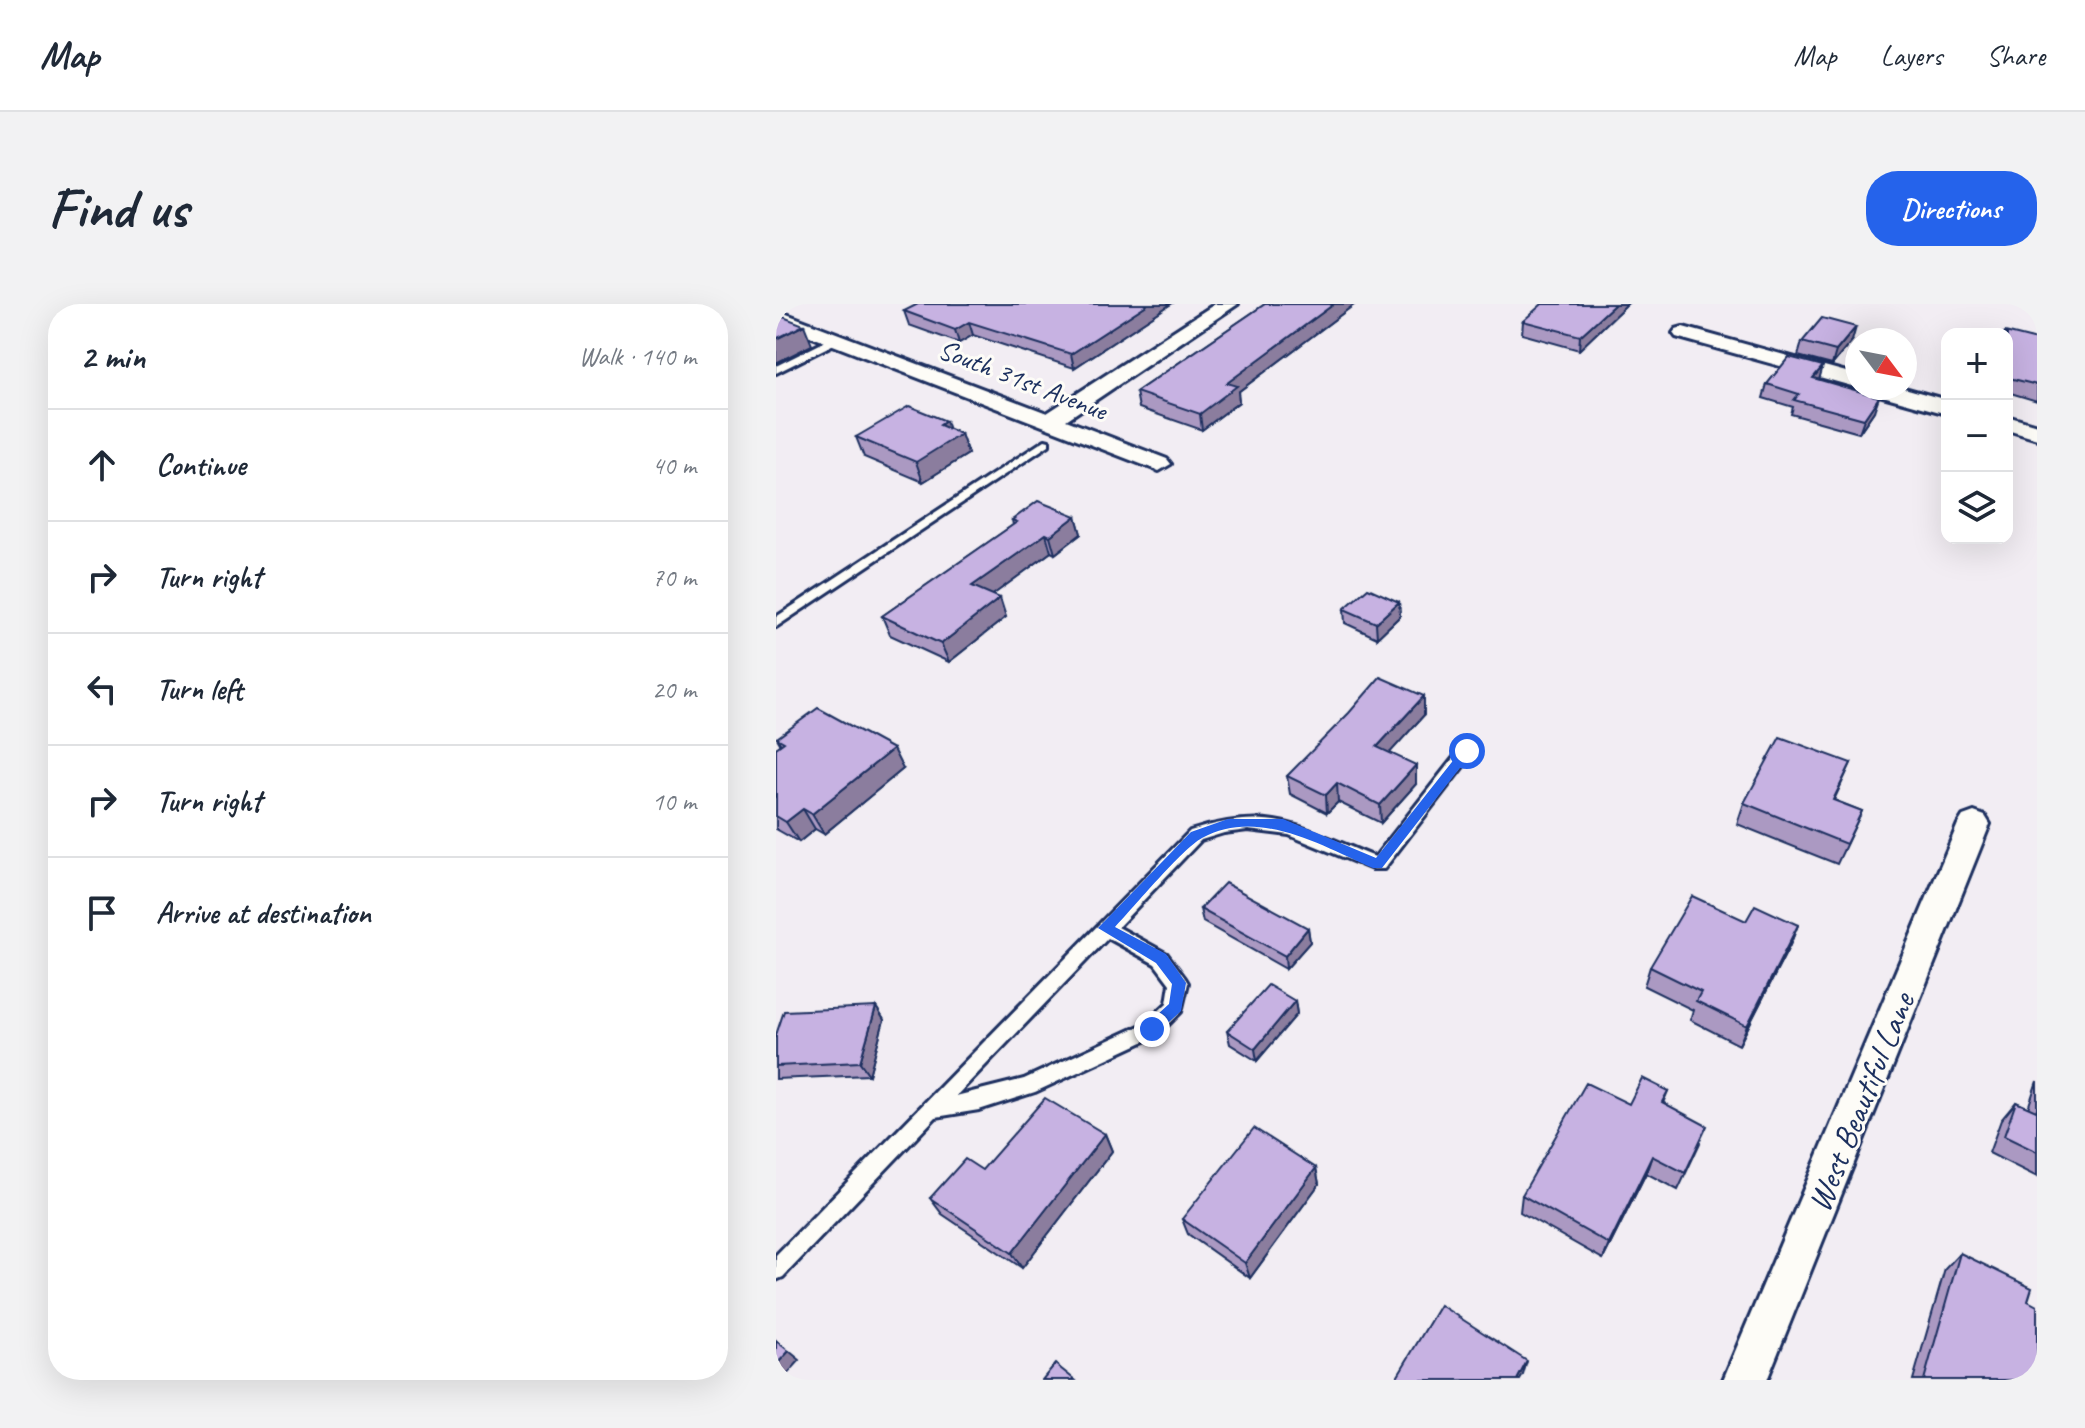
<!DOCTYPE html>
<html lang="en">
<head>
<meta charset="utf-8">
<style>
	body { margin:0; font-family:Caveat,sans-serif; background:#f2f2f3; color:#1f2937 }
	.controls { position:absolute; right:24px; top:24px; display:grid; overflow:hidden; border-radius:16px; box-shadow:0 8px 32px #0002 }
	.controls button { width:72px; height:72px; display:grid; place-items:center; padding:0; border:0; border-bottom:2px solid #e0e1e3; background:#fff; color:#1f2937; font:40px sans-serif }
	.compass { position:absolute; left:1069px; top:24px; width:72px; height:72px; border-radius:50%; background:#fff; box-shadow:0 8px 32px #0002; rotate:122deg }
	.stop { position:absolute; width:24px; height:24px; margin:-18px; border:6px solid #2563eb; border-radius:50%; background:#fff }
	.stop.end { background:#2563eb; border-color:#fff; box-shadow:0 2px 8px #0008 }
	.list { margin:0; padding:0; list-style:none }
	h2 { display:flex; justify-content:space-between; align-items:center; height:104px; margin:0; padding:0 32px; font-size:34px }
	h2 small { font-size:26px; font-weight:400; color:#747a83 }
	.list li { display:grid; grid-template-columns:52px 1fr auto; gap:24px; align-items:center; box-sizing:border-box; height:112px; padding:0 32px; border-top:2px solid #e0e1e3 }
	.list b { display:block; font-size:30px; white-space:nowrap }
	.list em { font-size:26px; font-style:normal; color:#747a83 }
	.icon { flex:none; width:44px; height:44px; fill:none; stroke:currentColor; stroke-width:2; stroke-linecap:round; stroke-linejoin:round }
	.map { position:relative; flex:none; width:1261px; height:1076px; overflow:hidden; border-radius:32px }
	header { display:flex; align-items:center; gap:48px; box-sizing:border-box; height:112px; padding:0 40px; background:#fff; border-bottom:2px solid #e0e1e3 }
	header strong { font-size:38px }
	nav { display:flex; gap:44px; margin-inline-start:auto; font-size:28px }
	.intro { display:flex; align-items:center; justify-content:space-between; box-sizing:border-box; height:192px; padding:0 48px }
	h1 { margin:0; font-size:56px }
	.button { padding:20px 36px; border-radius:32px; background:#2563eb; color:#fff; font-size:28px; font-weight:700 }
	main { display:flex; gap:48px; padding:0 48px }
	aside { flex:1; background:#fff; border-radius:32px; box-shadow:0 8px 32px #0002 }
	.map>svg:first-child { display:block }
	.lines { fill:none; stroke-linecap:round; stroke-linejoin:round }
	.service-casing { stroke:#1b2f5e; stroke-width:6 }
	.minor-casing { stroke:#1b2f5e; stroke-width:6 }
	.service { fill:#fdfcf7; fill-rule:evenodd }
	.minor { fill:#fdfcf7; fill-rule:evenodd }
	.wall { fill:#ab99c2; stroke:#1b2f5e; stroke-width:2 }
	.shaded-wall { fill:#8b7d9e; stroke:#1b2f5e; stroke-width:2 }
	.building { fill:#c7b2e2; stroke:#1b2f5e; stroke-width:2 }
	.route { fill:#2563eb }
	.labels { text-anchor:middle; stroke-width:6; stroke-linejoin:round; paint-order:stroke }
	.far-street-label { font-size:28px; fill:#1b2f5e; stroke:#fdfcf7 }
	.street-label { font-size:34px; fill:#1b2f5e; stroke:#fdfcf7 }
</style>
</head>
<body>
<header>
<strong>Map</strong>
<nav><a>Map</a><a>Layers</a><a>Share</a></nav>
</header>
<div class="intro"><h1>Find us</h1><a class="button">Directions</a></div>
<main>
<aside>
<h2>2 min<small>Walk · 140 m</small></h2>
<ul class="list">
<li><svg class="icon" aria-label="ahead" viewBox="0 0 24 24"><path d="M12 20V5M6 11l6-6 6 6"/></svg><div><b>Continue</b></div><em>40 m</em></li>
<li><svg class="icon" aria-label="right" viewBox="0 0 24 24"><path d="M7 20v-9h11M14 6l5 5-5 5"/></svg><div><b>Turn right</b></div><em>70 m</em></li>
<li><svg class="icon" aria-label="left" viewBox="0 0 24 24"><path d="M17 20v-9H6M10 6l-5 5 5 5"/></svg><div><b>Turn left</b></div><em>20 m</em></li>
<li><svg class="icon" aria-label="right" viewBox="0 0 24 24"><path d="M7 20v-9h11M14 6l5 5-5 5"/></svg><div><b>Turn right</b></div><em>10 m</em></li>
<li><svg class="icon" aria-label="arrive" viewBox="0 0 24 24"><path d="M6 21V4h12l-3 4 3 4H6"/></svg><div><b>Arrive at destination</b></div></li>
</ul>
</aside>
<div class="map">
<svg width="1261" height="1076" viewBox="0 0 1261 1076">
	<rect width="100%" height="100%" fill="#f2edf3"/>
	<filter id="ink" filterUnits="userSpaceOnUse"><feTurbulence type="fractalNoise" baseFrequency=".0125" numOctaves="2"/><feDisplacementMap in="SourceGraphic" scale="16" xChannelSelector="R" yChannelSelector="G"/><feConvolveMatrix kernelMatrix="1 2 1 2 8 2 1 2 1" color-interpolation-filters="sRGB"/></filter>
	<g filter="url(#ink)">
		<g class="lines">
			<defs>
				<g id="service">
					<path d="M60 32 64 33V37L0 69V62Z"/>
					<path d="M269 136 273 137V141L0 323V313Z"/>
					<path d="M691 442 696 443 698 447 696 451 608 565H596L513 531 472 526 448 529 425 536 342 623 391 650 409 674 412 679 405 708 382 731 259 788 203 806 160 813 7 973 0 976V951L414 527C496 501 525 523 599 553L686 443ZM332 634 379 660 394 680 391 699 370 719 248 775 180 792Z"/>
				</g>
				<g id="minor">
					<path d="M439 0H462L290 116 391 155 395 160 383 167 0 19V6L271 109Z"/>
					<path d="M907 23 1081 71 1083 84 900 33 897 29 900 25Z"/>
					<path d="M1093 84H1128L1171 96V110L1096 89Z"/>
					<path d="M1231 112 1261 121V135L1231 126Z"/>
					<path d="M1198 508 1209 512 1214 520 991 1076H947L1182 520 1187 512Z"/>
				</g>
			</defs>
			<!-- service casing -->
			<use href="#service" class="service-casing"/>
			<!-- minor casing -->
			<use href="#minor" class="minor-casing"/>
			<!-- service -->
			<use href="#service" class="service"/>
			<!-- minor -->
			<use href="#minor" class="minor"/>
		</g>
		<!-- wall -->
		<g class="wall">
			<path d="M395 0 298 64 197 31 183 39 133 21 128 7Z"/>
			<path d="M489 0H579L462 88 463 98 426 126 363 104 360 88Z"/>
			<path d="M851 0 803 46 746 30 747 17Z"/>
			<path d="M1231 30 1261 36V97L1231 88Z"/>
			<path d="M1076 37 1056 61 1022 52 1026 38Z"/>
			<path d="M1043 76 1098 107 1083 129 1015 110 1017 103 987 94 991 80Z"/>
			<path d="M173 125 185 130 192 150 147 178 88 153 80 133Z"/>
			<path d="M300 212 305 230 279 250 275 248 216 291 230 313 173 358 114 331 106 312 237 221 236 216Z"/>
			<path d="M623 298 624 312 601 334 569 319 568 305Z"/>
			<path d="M648 392V411L613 449 640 480 605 519 562 498 551 509 514 490 511 472Z"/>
			<path d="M1 434 127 465 48 530 39 525 23 538 0 525V444L5 441Z"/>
			<path d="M1075 459 1058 496 1086 507 1061 560 961 520 968 499Z"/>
			<path d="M424 605 532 624 534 638 510 665 427 618Z"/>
			<path d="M970 617 1022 621 1014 641 963 741 914 716 917 706 868 682 874 663Z"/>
			<path d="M519 697 521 710 481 757 454 740 451 727Z"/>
			<path d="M100 703 108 716 93 771 0 775V731Z"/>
			<path d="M1261 777V873L1213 849 1225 816 1240 798 1252 804Z"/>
			<path d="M892 787 887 799 924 839 902 886 870 869 827 955 744 908 746 891 853 800Z"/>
			<path d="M329 830 336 847 246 964 166 910 154 894 206 866Z"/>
			<path d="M540 864 543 880 474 974 412 930 406 915Z"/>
			<path d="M1184 949 1261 1076H1137L1169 965Z"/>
		</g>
		<!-- shaded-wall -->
		<g class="shaded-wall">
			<path d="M372 0H395L298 64 295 50Z"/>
			<path d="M558 0H579L462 88 463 98 426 126 424 110 451 79Z"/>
			<path d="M839 0H851L803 46 804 32Z"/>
			<path d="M193 18 197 31 183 39 179 26Z"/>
			<path d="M28 21 36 41 0 59V35Z"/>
			<path d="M1080 23 1076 37 1056 61 1060 47Z"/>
			<path d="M1047 62 1043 76 1037 74Z"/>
			<path d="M1103 93 1098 107 1083 129 1088 115Z"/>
			<path d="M170 117 176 135 185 130 192 150 147 178 140 158 164 121Z"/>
			<path d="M300 212 305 230 279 250 274 232Z"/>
			<path d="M270 230 275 248 203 301 196 282Z"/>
			<path d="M224 294 230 313 173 358 165 340Z"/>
			<path d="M623 298 624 312 601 334 600 319Z"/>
			<path d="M648 392V411L602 462 601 443Z"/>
			<path d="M117 445 127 465 48 530 36 510Z"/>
			<path d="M640 461V480L605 519 604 501Z"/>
			<path d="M561 479 562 498 551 509 550 491Z"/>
			<path d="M27 505 39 525 23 538 10 518Z"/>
			<path d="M1022 621 1014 641 963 741 971 722Z"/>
			<path d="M532 624 534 638 510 665 509 652Z"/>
			<path d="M519 697 521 710 481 757 479 745Z"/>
			<path d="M100 703 108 716 93 771 84 758Z"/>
			<path d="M329 830 336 847 246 964 236 949Z"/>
			<path d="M876 852 870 869 827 955 833 940Z"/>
			<path d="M540 864 543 880 474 974 469 959Z"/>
			<path d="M13 1047 24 1056 6 1076H0V1061Z"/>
			<path d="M751 1057 747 1071 744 1076H741Z"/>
		</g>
		<!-- building -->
		<g class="building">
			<path d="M142 0H372L295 50 193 18 179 26 128 7Z"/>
			<path d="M489 0H558L451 79 461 82 424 110 360 88Z"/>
			<path d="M766 0H839L804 32 747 17Z"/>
			<path d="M0 11H2L28 21 0 35Z"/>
			<path d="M1046 14 1080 23 1060 47 1026 38Z"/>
			<path d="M1229 28 1261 36V81L1233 74 1231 78V30H1227Z"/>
			<path d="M1013 53 1047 62 1037 74 1103 93 1088 115 1018 96 1023 90 991 80Z"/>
			<path d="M133 102 170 117 164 121 185 130 140 158 80 133Z"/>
			<path d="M262 197 300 212 274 232 270 230 196 282 224 294 165 340 106 312 241 218 236 216Z"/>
			<path d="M592 284 623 298 600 319 568 305Z"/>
			<path d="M604 373 648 392 601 443 640 461 604 501 561 479 550 491 511 472 573 409Z"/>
			<path d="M42 404 117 445 36 510 27 505 10 518 0 512V444L8 438 1 434Z"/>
			<path d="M1004 433 1075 459 1057 496 1086 507 1070 540 968 499Z"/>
			<path d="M449 579 532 624 509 652 424 605Z"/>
			<path d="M916 592 970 617 979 601 1022 621 971 722 920 697 925 688 874 663Z"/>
			<path d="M492 681 519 697 479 745 451 727Z"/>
			<path d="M100 703 84 758 0 762V731L8 707Z"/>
			<path d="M866 774 892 787 886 798 931 822 909 869 876 852 833 940 746 891 810 779 853 800Z"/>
			<path d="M269 794 329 830 236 949 154 894 189 855 206 866Z"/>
			<path d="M1240 798 1260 807 1261 804V848L1228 832Z"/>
			<path d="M478 824 540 864 469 959 406 915Z"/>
			<path d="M1184 949 1256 984 1252 997 1261 1002V1076H1148Z"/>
			<path d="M664 1001 751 1057 741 1076H619Z"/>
			<path d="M0 1037 13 1047 0 1061Z"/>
			<path d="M279 1060 299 1076H266Z"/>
		</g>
	</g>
	<!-- route -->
	<path class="route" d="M687 444 697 447 606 564H597C546 542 482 503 426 534 406 545 358 603 339 623L390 650 410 679 405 707 381 729H371V720L393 700 396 680 380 659 322 624 415 528 452 515H507L600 554Z"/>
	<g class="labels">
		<!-- far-street labels -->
		<g class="far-street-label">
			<text transform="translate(247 75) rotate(21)" y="10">South 31st Avenue</text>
		</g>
		<!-- street labels -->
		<g class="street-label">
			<text transform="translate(1084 798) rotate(-68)" y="12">West Beautiful Lane</text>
		</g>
	</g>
</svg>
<div class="controls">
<button>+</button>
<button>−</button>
<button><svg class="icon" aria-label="layers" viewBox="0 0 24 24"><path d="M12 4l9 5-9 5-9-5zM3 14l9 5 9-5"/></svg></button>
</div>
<svg class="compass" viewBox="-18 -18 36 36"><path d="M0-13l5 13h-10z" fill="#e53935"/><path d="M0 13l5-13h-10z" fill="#747a83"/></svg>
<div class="stop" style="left:691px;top:447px"></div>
<div class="stop end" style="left:376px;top:725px"></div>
</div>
</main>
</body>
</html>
